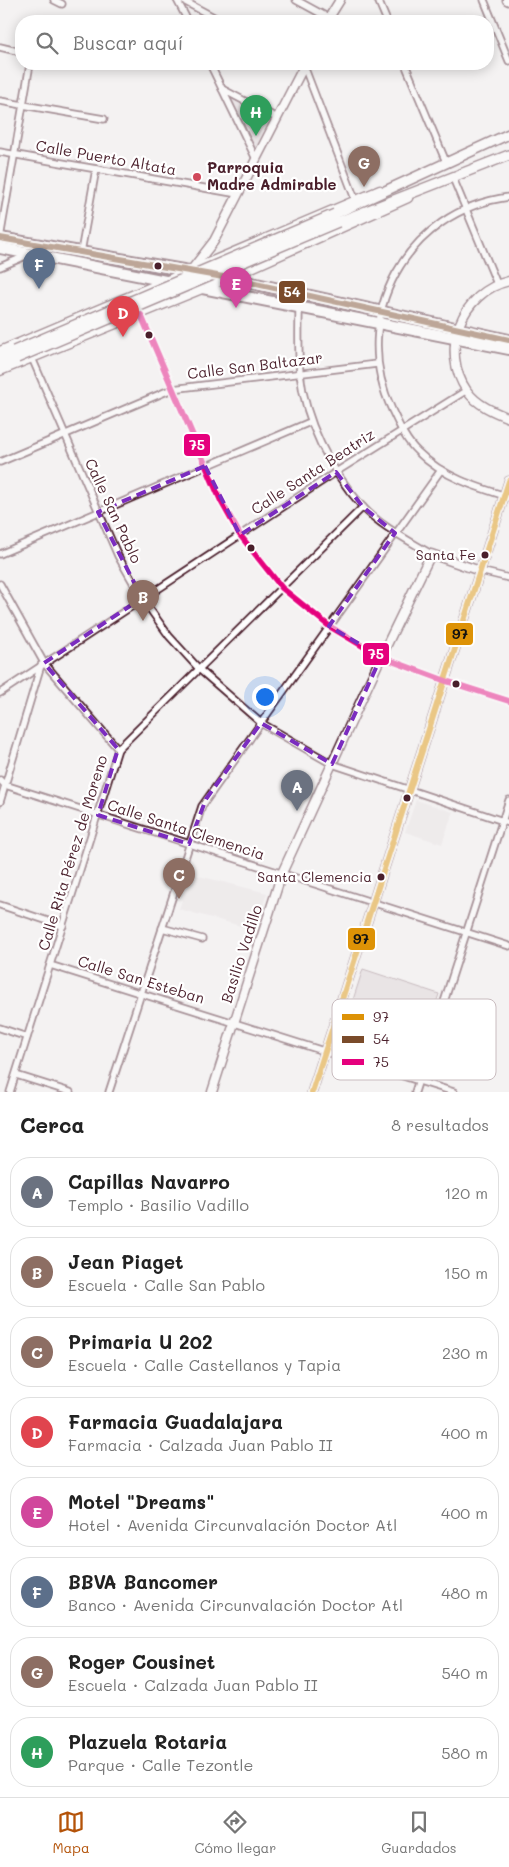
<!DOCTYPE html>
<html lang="es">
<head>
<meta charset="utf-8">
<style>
	body { margin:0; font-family:Mali,sans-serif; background:#f6f6f6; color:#222 }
	.you { position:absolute; left:264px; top:696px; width:18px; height:18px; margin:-12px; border:4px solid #fff; border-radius:50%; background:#1a73e8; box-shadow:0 0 0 8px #1a73e833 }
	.badge { display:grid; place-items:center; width:32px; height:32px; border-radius:50%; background:#b45309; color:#fff; font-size:16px; font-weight:700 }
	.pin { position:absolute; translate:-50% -41px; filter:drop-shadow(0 1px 2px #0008) }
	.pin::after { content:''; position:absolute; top:26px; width:18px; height:15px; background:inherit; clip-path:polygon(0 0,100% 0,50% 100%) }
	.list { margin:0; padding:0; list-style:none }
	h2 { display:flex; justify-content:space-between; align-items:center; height:65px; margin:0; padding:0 20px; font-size:21px }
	h2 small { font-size:16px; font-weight:400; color:#767676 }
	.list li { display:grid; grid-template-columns:32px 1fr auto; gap:15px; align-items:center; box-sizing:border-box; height:70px; margin:0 10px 10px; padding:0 10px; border:1px solid #e0e0e0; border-radius:20px }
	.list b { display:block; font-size:19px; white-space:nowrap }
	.list p { margin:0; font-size:16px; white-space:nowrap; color:#767676 }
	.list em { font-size:16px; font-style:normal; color:#767676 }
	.icon { flex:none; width:28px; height:28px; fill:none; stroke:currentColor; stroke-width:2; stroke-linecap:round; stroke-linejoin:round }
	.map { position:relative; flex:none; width:509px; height:1092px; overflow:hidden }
	.search { position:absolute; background:#fff; box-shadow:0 2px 12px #0003; left:15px; right:15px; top:15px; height:55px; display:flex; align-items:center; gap:12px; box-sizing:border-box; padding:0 18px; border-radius:20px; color:#767676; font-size:19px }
	.sheet { height:705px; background:#fff }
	nav { display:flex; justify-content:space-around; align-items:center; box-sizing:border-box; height:70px; border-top:1px solid #e0e0e0; background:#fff; font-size:14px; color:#767676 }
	nav a { display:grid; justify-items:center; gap:2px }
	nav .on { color:#b45309 }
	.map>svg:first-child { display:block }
	.built { fill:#e7e2e3 }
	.green { fill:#dbd2d5; stroke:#927880 }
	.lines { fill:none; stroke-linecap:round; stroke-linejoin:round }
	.minor-casing { stroke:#4a1f2b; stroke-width:9 }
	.tertiary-casing { stroke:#4a1f2b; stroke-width:11 }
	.secondary-casing { stroke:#4a1f2b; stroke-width:12 }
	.primary-casing { stroke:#4a1f2b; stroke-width:14 }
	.minor { stroke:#fff; stroke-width:5.5 }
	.tertiary { stroke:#fff; stroke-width:8 }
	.secondary { stroke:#fff; stroke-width:9 }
	.primary { stroke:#fff; stroke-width:10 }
	.secondary-bridge-casing { stroke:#4a1f2b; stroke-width:12; stroke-linecap:butt }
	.secondary-bridge { stroke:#fff; stroke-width:9 }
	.bus-1-casing { stroke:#fff; stroke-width:10 }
	.bus-2-casing { stroke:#fff; stroke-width:10 }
	.bus-3-casing { stroke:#fff; stroke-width:10 }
	.bus-1 { stroke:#dd9206; stroke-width:6 }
	.bus-2 { stroke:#7a4b2a; stroke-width:6 }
	.bus-3 { stroke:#e5007d; stroke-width:6 }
	.marked { fill:none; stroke:#7b2cbf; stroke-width:4; stroke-dasharray:10 6; stroke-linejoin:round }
	.poi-dot { fill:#d1495b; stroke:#fff; stroke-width:2 }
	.bus-dot { fill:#4a1f2b; stroke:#fff; stroke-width:2 }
	.labels { text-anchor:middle; stroke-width:4.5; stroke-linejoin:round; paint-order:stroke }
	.bus-label { font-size:14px; fill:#4a1f2b; stroke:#fff; text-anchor:end }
	.street-label { font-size:15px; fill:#4a1f2b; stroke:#fff }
	.poi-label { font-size:15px; font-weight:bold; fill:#4a1f2b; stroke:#fff; text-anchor:start }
	.key { fill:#fff; stroke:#c9bcbf; stroke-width:1 }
	.key-label { font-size:14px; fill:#4a1f2b }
	.line-badge { stroke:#fff; stroke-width:2 }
	.badge-label { font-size:14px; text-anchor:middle; font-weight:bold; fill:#fff }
	.pale-badge-label { font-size:14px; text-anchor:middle; font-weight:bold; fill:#111 }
</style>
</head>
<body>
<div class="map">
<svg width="509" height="1092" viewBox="0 0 509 1092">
	<rect width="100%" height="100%" fill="#f4f2f2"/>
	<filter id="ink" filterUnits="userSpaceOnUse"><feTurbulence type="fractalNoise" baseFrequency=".02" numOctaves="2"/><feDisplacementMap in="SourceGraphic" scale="10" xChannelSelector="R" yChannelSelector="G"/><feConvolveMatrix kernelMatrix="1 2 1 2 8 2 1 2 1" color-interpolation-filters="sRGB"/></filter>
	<g filter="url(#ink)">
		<!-- built -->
		<g class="built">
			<path d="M416 800 453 812 442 844 405 832Z"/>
			<path d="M191 874 267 893 255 930 179 909Z"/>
		</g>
		<!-- green -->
		<g class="green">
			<path d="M229 97 273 120 256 151Z"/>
			<path d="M363 969 439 994 415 1068 339 1043Z"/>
		</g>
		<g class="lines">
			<defs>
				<g id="minor">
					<path d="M54 0 62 4"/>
					<path d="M177 0 188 21"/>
					<path d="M182 0 221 21"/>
					<path d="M296 0 329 18"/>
					<path d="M378 0 387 21"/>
					<path d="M484 0 509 61"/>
					<path d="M0 47 21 52"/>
					<path d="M210 64 256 159"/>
					<path d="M299 64 304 66 355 199"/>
					<path d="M405 64 446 162"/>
					<path d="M222 89 277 118"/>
					<path d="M0 101 104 119"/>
					<path d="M0 152 238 194"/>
					<path d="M453 178 497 284"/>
					<path d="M509 197C407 210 348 317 392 410 399 425 406 441 418 452 443 477 476 487 509 497"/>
					<path d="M0 238 30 64"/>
					<path d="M81 252 96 169"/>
					<path d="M0 267 28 255"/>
					<path d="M299 308C299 329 298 352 300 373 305 421 330 470 362 506 380 526 408 540 431 554"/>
					<path d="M141 315 221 501 240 535 282 588 329 626 381 657 446 681 509 701"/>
					<path d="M32 358 118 556 142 598 169 636 200 670 261 723 332 764 509 823"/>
					<path d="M0 462 172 389 377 364"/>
					<path d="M0 554 310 422"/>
					<path d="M480 571 509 578"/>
					<path d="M0 584 44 663 118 749"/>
					<path d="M0 693 336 472 467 390"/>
					<path d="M0 780 5 785 509 946"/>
					<path d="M0 802 41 665"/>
					<path d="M0 905 63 926"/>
					<path d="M162 928 202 939"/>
					<path d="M50 965 454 1092"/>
					<path d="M0 1028 27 1037"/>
					<path d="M16 1075 70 1092"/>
					<path d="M10 1092 118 749 363 507"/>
					<path d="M109 1092 202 806 441 470"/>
					<path d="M415 1092 509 800"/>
				</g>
				<g id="tertiary">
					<path d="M507 0 509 1"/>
					<path d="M327 21 340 0"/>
					<path d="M193 268 214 241 305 64"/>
					<path d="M509 281C461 292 439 350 467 391 477 405 494 412 509 418"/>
					<path d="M0 351 380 190"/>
					<path d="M0 371 229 278 408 198"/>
					<path d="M212 1092 282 873 381 657 431 554 480 571"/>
					<path d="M312 1092 509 481"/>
				</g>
				<g id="secondary">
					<path d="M335 214 509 134"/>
					<path d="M338 222 509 155"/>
					<path d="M0 357 14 351"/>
					<path d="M0 365 17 358"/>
				</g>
				<g id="primary">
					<path d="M0 238 229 278 509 340"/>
					<path d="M0 248 509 349"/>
				</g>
			</defs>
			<!-- minor casing -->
			<use href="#minor" class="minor-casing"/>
			<!-- tertiary casing -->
			<use href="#tertiary" class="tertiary-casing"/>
			<!-- secondary casing -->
			<use href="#secondary" class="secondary-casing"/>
			<!-- primary casing -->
			<use href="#primary" class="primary-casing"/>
			<!-- minor -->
			<use href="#minor" class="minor"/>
			<!-- tertiary -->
			<use href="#tertiary" class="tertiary"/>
			<!-- secondary -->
			<use href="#secondary" class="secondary"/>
			<!-- primary -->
			<use href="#primary" class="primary"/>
			<defs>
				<g id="secondary-bridge">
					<path d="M14 351 335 214"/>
					<path d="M17 358 338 222"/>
				</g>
			</defs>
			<!-- secondary-bridge casing -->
			<use href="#secondary-bridge" class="secondary-bridge-casing"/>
			<!-- secondary-bridge -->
			<use href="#secondary-bridge" class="secondary-bridge"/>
			<defs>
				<path id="bus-1" d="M312 1092 509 481"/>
				<path id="bus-2" d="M0 238 229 278 509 340"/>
				<path id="bus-3" d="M141 315 221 501 240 535 282 588 329 626 381 657 446 681 509 701"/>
			</defs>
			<!-- bus-1 casing -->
			<use href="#bus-1" class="bus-1-casing"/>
			<!-- bus-2 casing -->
			<use href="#bus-2" class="bus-2-casing"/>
			<!-- bus-3 casing -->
			<use href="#bus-3" class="bus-3-casing"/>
			<!-- bus-1 -->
			<use href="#bus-1" class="bus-1"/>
			<!-- bus-2 -->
			<use href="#bus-2" class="bus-2"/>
			<!-- bus-3 -->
			<use href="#bus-3" class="bus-3"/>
		</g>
	</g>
	<!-- marked area -->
	<path d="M0 0H509V1092H0ZM205 466 240 535 336 472 363 507 395 533 329 626 381 657 332 764 261 723 206 799 189 844 98 815 118 749 44 663 142 598 98 512Z" fill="#f4f2f2" fill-opacity=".55" fill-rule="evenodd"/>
	<path class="marked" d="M205 466 240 535 336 472 363 507 395 533 329 626 381 657 332 764 261 723 206 799 189 844 98 815 118 749 44 663 142 598 98 512Z"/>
	<!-- markers -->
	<circle class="poi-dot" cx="197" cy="177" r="5"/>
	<g class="bus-dot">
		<circle cx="158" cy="266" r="4.5"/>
		<circle cx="149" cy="335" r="4.5"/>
		<circle cx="251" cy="548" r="4.5"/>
		<circle cx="485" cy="555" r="4.5"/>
		<circle cx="456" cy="684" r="4.5"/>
		<circle cx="407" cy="798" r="4.5"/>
		<circle cx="381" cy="877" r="4.5"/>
	</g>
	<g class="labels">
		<!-- bus labels -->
		<g class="bus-label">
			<text x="476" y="560">Santa Fe</text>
			<text x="372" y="882">Santa Clemencia</text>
		</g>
		<!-- street labels -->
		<g class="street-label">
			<text transform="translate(106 158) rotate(10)" y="5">Calle Puerto Altata</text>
			<text transform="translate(255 366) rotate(-7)" y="5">Calle San Baltazar</text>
			<text transform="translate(313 472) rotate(-33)" y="5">Calle Santa Beatriz</text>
			<text transform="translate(113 511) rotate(65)" y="5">Calle San Pablo</text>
			<text transform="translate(186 830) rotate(18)" y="5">Calle Santa Clemencia</text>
			<text transform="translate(73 853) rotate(-73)" y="5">Calle Rita Pérez de Moreno</text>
			<text transform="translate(242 954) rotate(-72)" y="5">Basilio Vadillo</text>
			<text transform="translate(141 980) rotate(17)" y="5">Calle San Esteban</text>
		</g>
		<!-- poi labels -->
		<g class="poi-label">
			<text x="207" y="173">Parroquia<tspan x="207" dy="17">Madre Admirable</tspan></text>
		</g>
	</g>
	<!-- legend -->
	<rect x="332" y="999" width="164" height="81" rx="8" class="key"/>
	<rect x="342" y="1014" width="22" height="6" fill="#dd9206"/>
	<rect x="342" y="1036" width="22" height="7" fill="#7a4b2a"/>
	<rect x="342" y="1059" width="22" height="6" fill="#e5007d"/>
	<g class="key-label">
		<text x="373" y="1022">97</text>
		<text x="373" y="1044">54</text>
		<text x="373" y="1067">75</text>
	</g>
	<g class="line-badge">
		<rect x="278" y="280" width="28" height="24" rx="5" fill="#7a4b2a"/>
		<rect x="183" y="433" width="28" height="24" rx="5" fill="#e5007d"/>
		<rect x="445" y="622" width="29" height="24" rx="5" fill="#dd9206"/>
		<rect x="362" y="642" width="28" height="24" rx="5" fill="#e5007d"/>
		<rect x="347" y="927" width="29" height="24" rx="5" fill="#dd9206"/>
	</g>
	<g class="badge-label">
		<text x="292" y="297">54</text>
		<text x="197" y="450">75</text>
		<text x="376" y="659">75</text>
	</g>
	<g class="pale-badge-label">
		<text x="460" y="639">97</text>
		<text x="361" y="944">97</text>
	</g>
</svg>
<div class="you"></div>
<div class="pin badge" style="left:297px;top:811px;background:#6b7280">A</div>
<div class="pin badge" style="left:143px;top:621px;background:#8d6e63">B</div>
<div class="pin badge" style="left:179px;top:899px;background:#8d6e63">C</div>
<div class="pin badge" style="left:123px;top:337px;background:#e0444e">D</div>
<div class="pin badge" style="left:236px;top:308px;background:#d1479c">E</div>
<div class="pin badge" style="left:39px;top:289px;background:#5c6f8a">F</div>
<div class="pin badge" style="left:364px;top:187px;background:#8d6e63">G</div>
<div class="pin badge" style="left:256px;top:136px;background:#2e9e5b">H</div>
<div class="search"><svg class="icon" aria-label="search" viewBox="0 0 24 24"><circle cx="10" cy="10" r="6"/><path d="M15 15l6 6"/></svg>Buscar aquí</div>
</div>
<section class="sheet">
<h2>Cerca<small>8 resultados</small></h2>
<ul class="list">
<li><span class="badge" style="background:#6b7280">A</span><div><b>Capillas Navarro</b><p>Templo · Basilio Vadillo</p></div><em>120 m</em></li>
<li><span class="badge" style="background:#8d6e63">B</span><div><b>Jean Piaget</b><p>Escuela · Calle San Pablo</p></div><em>150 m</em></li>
<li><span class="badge" style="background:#8d6e63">C</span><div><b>Primaria U 202</b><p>Escuela · Calle Castellanos y Tapia</p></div><em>230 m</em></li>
<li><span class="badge" style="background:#e0444e">D</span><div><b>Farmacia Guadalajara</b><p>Farmacia · Calzada Juan Pablo II</p></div><em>400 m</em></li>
<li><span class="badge" style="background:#d1479c">E</span><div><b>Motel &quot;Dreams&quot;</b><p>Hotel · Avenida Circunvalación Doctor Atl</p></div><em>400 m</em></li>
<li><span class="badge" style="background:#5c6f8a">F</span><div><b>BBVA Bancomer</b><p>Banco · Avenida Circunvalación Doctor Atl</p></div><em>480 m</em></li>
<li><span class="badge" style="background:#8d6e63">G</span><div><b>Roger Cousinet</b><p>Escuela · Calzada Juan Pablo II</p></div><em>540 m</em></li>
<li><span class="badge" style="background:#2e9e5b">H</span><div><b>Plazuela Rotaria</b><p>Parque · Calle Tezontle</p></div><em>580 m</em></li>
</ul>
</section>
<nav>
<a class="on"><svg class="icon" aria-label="map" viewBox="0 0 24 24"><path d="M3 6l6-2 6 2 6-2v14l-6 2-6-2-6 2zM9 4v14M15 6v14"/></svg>Mapa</a>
<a><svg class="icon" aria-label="directions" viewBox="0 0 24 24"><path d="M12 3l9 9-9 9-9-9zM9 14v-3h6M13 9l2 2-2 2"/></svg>Cómo llegar</a>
<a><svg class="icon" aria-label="saved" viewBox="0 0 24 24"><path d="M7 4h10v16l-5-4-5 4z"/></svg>Guardados</a>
</nav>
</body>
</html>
